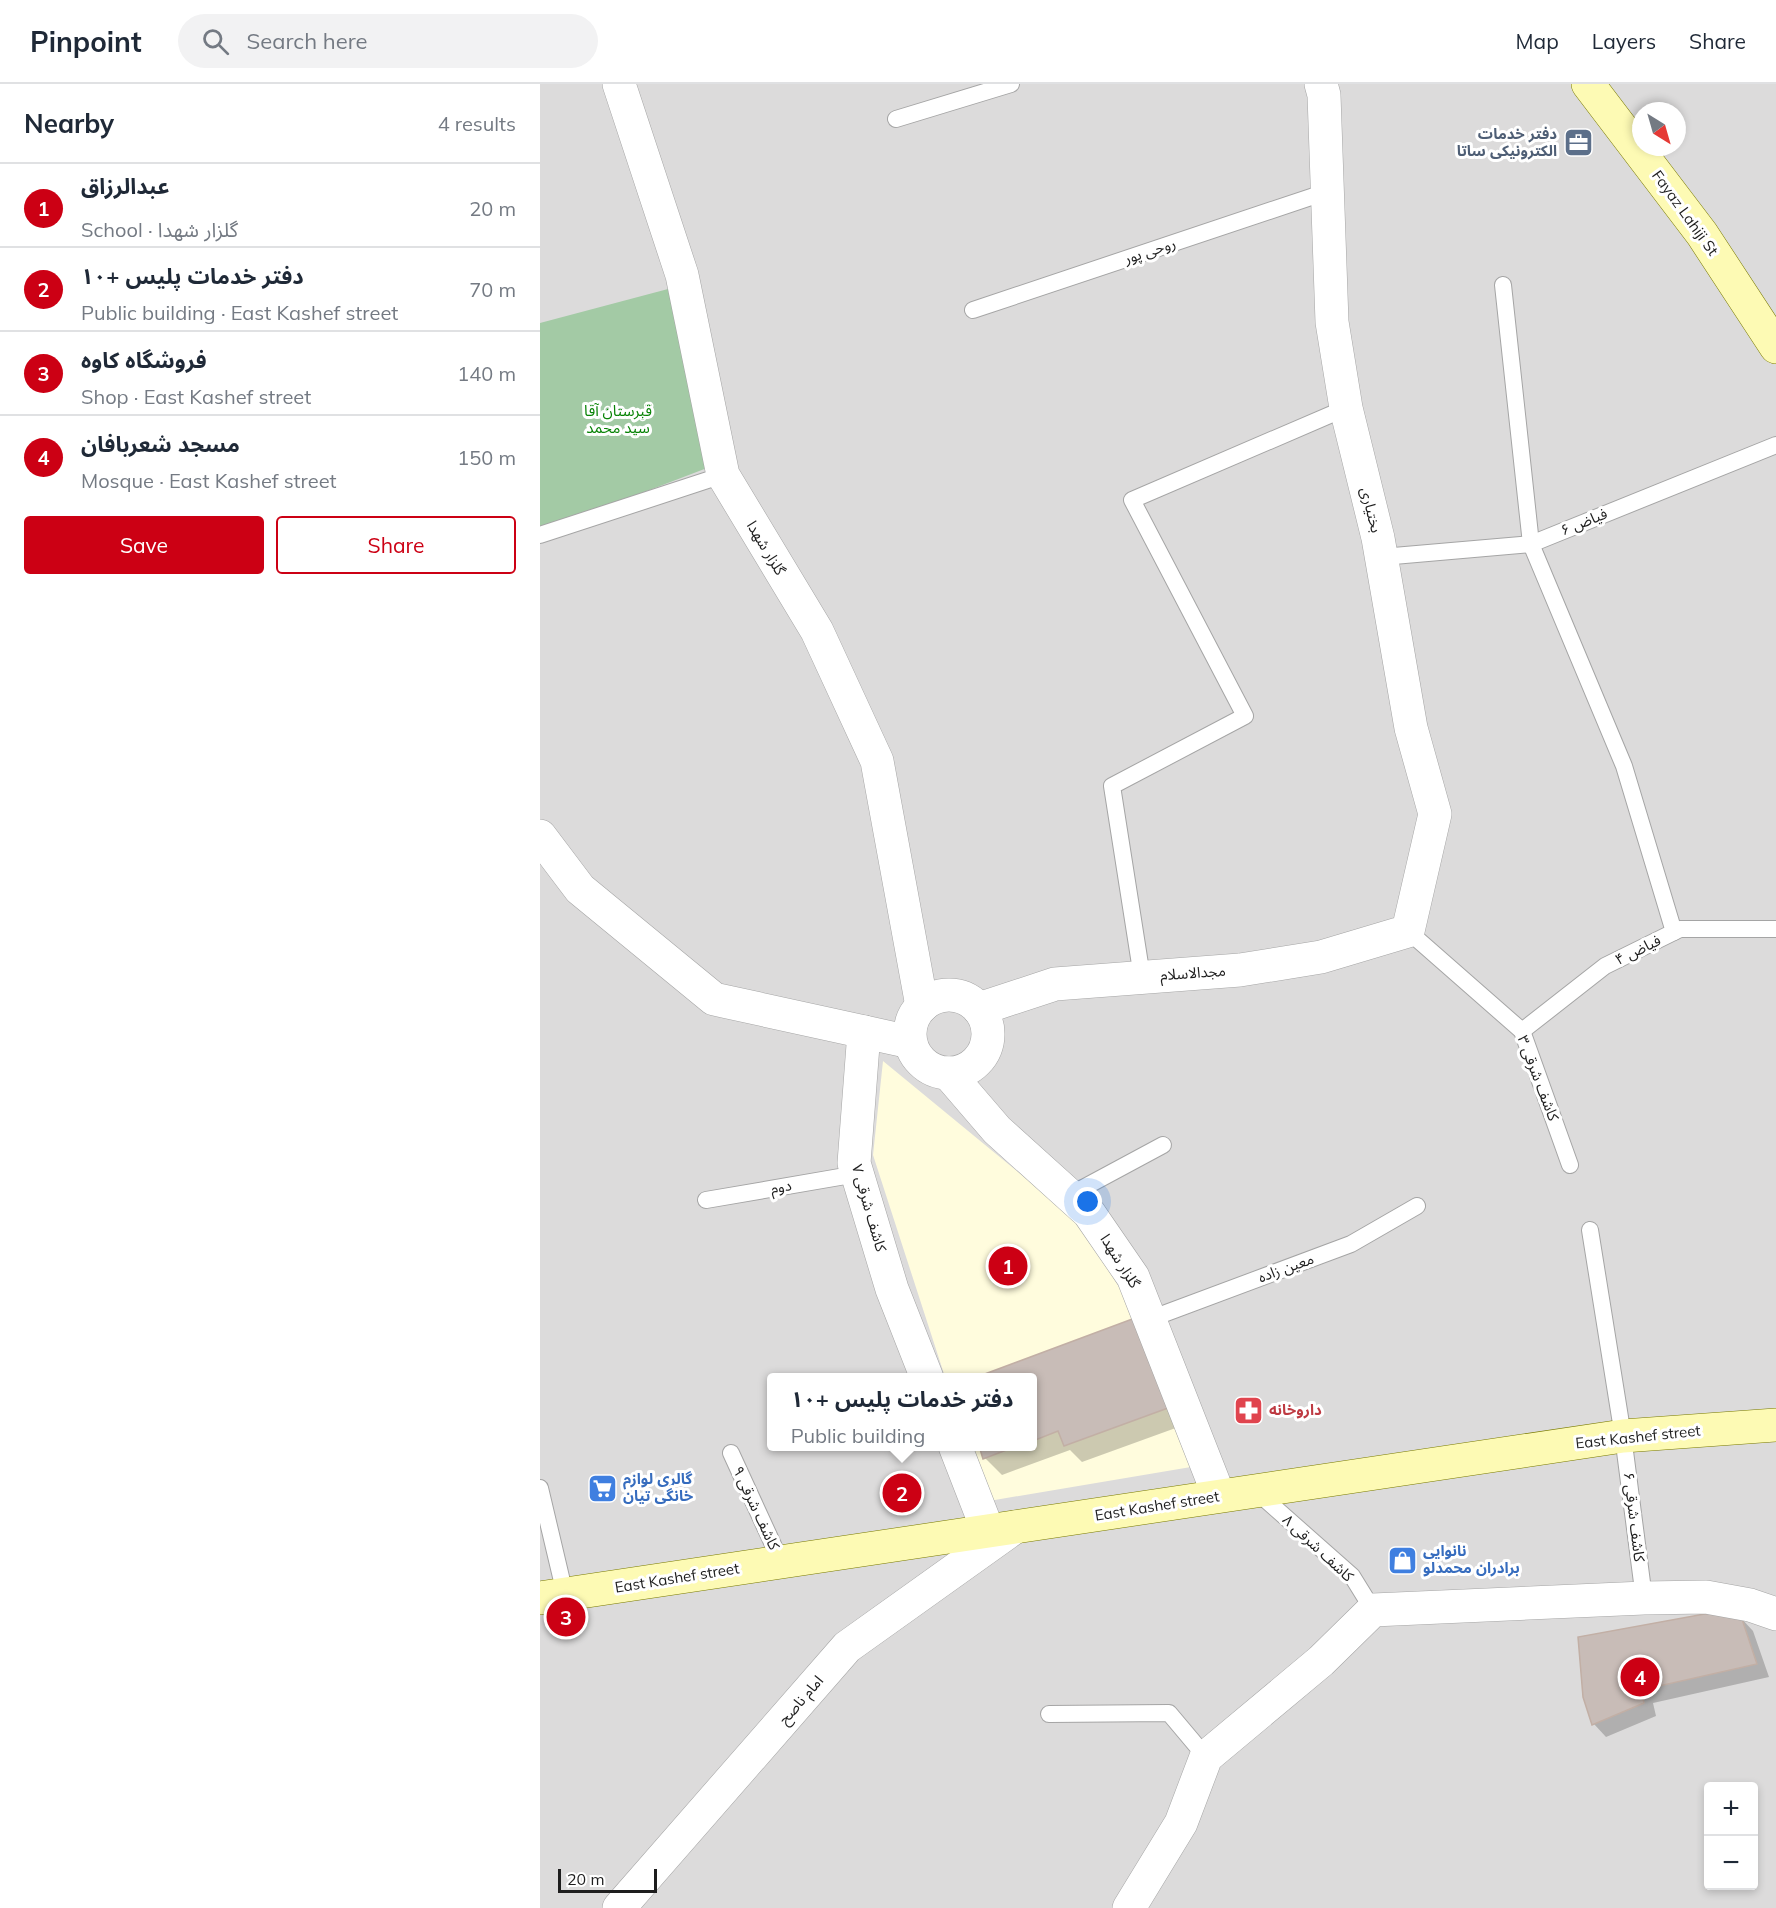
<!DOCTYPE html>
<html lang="en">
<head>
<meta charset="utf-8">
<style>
	body { margin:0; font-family:Mulish,"Noto Sans Arabic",sans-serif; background:#f2f2f3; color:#1f2937 }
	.controls { position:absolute; right:18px; bottom:18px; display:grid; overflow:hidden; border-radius:6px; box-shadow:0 3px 9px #0003 }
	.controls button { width:54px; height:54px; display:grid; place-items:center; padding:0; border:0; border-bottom:2px solid #e0e1e3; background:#fff; color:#1f2937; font:30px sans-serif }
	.compass { position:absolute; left:1092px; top:18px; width:54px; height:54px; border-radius:50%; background:#fff; box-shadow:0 3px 9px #0003; rotate:143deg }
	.scale { position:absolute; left:18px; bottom:15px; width:99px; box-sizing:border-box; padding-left:6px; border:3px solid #1e1e1e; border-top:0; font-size:16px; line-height:21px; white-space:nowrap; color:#1e1e1e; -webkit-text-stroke:4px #fff; paint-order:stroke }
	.you { position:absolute; left:548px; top:1118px; width:21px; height:21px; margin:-15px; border:4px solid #fff; border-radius:50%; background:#1a73e8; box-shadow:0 0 0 9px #1a73e833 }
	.badge { display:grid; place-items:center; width:39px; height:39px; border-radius:50%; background:#cc0014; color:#fff; font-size:20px; font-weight:700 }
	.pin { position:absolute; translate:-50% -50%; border:3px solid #fff; box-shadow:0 2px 6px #0006 }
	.popup { position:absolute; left:227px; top:1289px; width:270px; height:78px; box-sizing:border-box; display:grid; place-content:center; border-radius:6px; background:#fff; filter:drop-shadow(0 2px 4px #0005); font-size:20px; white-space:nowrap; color:#747a83 }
	.popup b { font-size:22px; color:#1f2937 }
	.popup::after { content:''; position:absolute; left:50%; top:100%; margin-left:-12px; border:12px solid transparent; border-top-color:#fff }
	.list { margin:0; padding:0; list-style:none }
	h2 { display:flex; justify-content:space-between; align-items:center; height:78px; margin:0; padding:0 24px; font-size:26px }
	h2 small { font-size:20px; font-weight:400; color:#747a83 }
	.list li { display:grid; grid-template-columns:39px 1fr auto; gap:18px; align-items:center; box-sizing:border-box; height:84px; padding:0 24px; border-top:2px solid #e0e1e3 }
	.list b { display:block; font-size:22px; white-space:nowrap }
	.list p { margin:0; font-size:20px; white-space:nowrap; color:#747a83 }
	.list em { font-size:20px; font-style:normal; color:#747a83 }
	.actions { display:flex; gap:12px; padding:18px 24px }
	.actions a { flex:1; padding:14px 0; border:2px solid #cc0014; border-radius:6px; text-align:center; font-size:21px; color:#cc0014 }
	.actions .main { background:#cc0014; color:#fff }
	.icon { flex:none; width:33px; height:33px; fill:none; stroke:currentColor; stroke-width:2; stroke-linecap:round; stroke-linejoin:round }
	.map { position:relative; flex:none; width:1236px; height:1824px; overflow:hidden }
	header { display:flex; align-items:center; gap:36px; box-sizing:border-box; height:84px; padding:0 30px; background:#fff; border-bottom:2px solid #e0e1e3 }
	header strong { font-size:28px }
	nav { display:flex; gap:33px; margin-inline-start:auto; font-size:21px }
	.search { width:420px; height:54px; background:#f2f2f3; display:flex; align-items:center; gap:15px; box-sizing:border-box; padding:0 21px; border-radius:33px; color:#747a83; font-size:22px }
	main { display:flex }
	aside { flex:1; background:#fff }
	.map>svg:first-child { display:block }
	.residential { fill:#dcdbdb; fill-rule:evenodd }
	.education { fill:#fffcdd }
	.cemetery { fill:#a3caa5 }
	.shadow { fill:#0003 }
	.building { fill:#c8bcb7; stroke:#c2afa5; stroke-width:1.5 }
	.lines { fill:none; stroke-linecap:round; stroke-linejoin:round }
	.service-casing { stroke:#a5a5a5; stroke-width:18 }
	.minor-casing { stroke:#a5a5a5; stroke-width:34 }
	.secondary-casing { stroke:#797a00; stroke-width:34 }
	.service { stroke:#fff; stroke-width:16 }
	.minor { stroke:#fff; stroke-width:33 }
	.secondary { stroke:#fdfab4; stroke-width:33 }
	.labels { text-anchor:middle; stroke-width:6; stroke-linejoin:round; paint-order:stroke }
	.service-label { font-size:15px; font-weight:bold; fill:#4e5e75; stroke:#fff; text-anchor:end }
	.street-label { font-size:15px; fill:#1e1e1e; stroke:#fff }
	.park-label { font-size:15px; fill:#078305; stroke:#fff }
	.health-label { font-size:15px; font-weight:bold; fill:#be3a42; stroke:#fff; text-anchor:start }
	.shop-label { font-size:15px; font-weight:bold; fill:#366cbe; stroke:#fff; text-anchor:start }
</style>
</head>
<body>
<header>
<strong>Pinpoint</strong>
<div class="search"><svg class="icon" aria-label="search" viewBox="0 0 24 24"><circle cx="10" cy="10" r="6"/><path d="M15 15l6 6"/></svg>Search here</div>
<nav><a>Map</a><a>Layers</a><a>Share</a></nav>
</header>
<main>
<aside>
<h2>Nearby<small>4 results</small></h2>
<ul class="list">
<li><span class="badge">1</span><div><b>عبدالرزاق</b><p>School · گلزار شهدا</p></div><em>20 m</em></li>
<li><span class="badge">2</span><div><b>دفتر خدمات پلیس +۱۰</b><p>Public building · East Kashef street</p></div><em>70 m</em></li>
<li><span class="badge">3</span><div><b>فروشگاه کاوه</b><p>Shop · East Kashef street</p></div><em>140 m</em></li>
<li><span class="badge">4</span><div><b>مسجد شعربافان</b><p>Mosque · East Kashef street</p></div><em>150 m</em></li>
</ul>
<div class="actions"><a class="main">Save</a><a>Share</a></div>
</aside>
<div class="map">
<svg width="1236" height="1824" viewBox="0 0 1236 1824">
	<rect width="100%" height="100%" fill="#f0ebe4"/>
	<!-- residential -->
	<path class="residential" d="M0 0H1236V1824H0ZM1101 27H1137V63H1101ZM232 1294H493V1362H232ZM1168 1702H1214V1802H1168Z"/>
	<!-- education -->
	<path class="education" d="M343 977 540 1139 593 1226 651 1383 449 1417 429 1363 493 1362V1294L405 1293 333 1071Z"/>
	<!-- cemetery -->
	<path class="cemetery" d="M128 205 167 384 0 448V239Z"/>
	<!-- shadow -->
	<g class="shadow">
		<path d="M594 1236 644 1341 542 1378 530 1366 462 1391 445 1374 441 1362H493V1294Z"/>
		<path d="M1200 1533 1213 1547 1229 1593 1113 1619 1116 1632 1066 1653 1054 1640 1044 1612Z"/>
	</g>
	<!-- building -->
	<g class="building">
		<path d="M595 1234 628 1324 524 1362 518 1347 493 1357V1294H434Z"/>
		<path d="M439 1362H477L443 1375Z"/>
		<path d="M1170 1529 1201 1532 1217 1580 1101 1606 1104 1619 1052 1641 1043 1613 1038 1553Z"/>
	</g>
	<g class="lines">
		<defs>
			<g id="service">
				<path d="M356 35 471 0"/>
				<path d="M963 201 991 460 1084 682 1134 848"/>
				<path d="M433 226 786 108"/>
				<path d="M0 451 183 391"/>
				<path d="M842 473 991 460 1236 361"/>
				<path d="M868 847 982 947 1030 1081"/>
				<path d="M602 893 572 702 705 632 592 416 806 324"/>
				<path d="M982 947 1065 882 1140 845H1236"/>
				<path d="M530 1111 623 1061"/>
				<path d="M166 1116 317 1090"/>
				<path d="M1050 1146 1083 1352 1104 1514"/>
				<path d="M610 1235 811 1160 877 1122"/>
				<path d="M191 1369 241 1478"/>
				<path d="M0 1404 25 1510"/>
				<path d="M717 1408 812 1492 833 1526"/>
				<path d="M509 1630 629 1629 666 1673"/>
			</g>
			<g id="minor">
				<path d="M79 0 142 191 183 391 277 547 337 677 382 922"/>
				<path d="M0 752 40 805 174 915 370 958"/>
				<circle cx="409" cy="950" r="39"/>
				<path d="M439 925 515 900 700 886 781 873 868 847 895 730 871 644 838 454 806 324 792 238 784 11 781 0"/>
				<path d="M324 948 314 1079 352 1205 387 1294"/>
				<path d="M408 989 457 1046 549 1129 593 1193 679 1412"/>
				<path d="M415 1362 448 1447"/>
				<path d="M79 1824 307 1563 475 1443"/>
				<path d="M589 1824 641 1739 666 1673 781 1577 833 1526 1104 1514 1166 1513 1210 1521 1236 1530"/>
			</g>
			<g id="secondary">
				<path d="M1048 0 1162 150 1236 263"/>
				<path d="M0 1514 1083 1352 1236 1341"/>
			</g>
		</defs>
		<!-- service casing -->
		<use href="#service" class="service-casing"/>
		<!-- minor casing -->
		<use href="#minor" class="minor-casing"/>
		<!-- secondary casing -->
		<use href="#secondary" class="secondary-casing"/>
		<!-- service -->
		<use href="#service" class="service"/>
		<!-- minor -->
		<use href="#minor" class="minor"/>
		<!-- secondary -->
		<use href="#secondary" class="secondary"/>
	</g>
	<!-- icons -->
	<defs>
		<symbol id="office-square" viewBox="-11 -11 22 22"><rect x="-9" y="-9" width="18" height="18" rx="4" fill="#5c6f8a" stroke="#fff"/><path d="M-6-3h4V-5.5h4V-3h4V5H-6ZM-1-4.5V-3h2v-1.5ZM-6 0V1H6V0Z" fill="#fff"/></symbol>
		<symbol id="pharmacy-square" viewBox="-11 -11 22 22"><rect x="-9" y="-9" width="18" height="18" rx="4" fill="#e0444e" stroke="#fff"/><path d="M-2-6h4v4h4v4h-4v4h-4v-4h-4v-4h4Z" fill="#fff"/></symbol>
		<symbol id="supermarket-square" viewBox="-11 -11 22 22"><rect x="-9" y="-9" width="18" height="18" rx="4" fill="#3f7fe0" stroke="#fff"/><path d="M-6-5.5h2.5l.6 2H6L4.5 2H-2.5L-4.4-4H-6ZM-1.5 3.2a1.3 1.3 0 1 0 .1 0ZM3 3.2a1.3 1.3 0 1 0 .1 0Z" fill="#fff"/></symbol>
		<symbol id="shop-square" viewBox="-11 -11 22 22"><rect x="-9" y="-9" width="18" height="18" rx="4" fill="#3f7fe0" stroke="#fff"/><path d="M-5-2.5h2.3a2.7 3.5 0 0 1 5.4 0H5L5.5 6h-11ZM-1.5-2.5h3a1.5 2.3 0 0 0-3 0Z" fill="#fff"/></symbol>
	</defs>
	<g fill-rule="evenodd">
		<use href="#office-square" x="1022" y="42" width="33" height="33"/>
		<use href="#pharmacy-square" x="692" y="1310" width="33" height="33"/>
		<use href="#supermarket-square" x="46" y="1388" width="33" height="33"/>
		<use href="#shop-square" x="846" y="1460" width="33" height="33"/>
	</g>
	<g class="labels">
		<!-- service labels -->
		<g class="service-label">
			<text x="1017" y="55">دفتر خدمات<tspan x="1017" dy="17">الکترونیکی ساتا</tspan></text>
		</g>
		<!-- street labels -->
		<g class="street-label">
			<text transform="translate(1145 129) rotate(54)" y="5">Fayaz Lahiji St</text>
			<text transform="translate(610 167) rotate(-18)" y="5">روحی پور</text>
			<text transform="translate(831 426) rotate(76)" y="5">بختیاری</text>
			<text transform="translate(1044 438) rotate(-22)" y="5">فیاض ۶</text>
			<text transform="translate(226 464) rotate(59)" y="5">گلزار شهدا</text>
			<text transform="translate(1098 866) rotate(-26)" y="5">فیاض ۴</text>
			<text transform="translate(653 889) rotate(-4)" y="5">مجدالاسلام</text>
			<text transform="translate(998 994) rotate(69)" y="5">کاشف شرقی ۳</text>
			<text transform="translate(241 1103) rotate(-10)" y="5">دوم</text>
			<text transform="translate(329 1124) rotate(74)" y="5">کاشف شرقی ۷</text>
			<text transform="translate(580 1177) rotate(58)" y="5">گلزار شهدا</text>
			<text transform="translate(746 1184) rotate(-20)" y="5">معین زاده</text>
			<text transform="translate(1098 1353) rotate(-6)" y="5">East Kashef street</text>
			<text transform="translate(617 1422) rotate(-9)" y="5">East Kashef street</text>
			<text transform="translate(216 1424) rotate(65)" y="5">کاشف شرقی ۹</text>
			<text transform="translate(1094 1433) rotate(83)" y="5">کاشف شرقی ۶</text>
			<text transform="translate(778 1464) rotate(43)" y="5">کاشف شرقی ۸</text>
			<text transform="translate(137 1494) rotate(-9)" y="5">East Kashef street</text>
			<text transform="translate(261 1616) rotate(-49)" y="5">امام ناصح</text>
		</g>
		<!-- park labels -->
		<g class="park-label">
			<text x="78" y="332">قبرستان آقا<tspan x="78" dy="17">سید محمد</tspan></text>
		</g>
		<!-- health labels -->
		<g class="health-label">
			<text x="729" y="1331">داروخانه</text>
		</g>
		<!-- shop labels -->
		<g class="shop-label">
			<text x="83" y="1400">گالری لوازم<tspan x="83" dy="17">خانگی تیان</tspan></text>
			<text x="883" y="1472">نانوایی<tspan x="883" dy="17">برادران محمدلو</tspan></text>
		</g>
	</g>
</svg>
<div class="controls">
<button>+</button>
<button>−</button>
</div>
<svg class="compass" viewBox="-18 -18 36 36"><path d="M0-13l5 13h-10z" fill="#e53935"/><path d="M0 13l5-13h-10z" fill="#747a83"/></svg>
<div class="scale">20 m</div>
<div class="you"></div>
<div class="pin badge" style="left:468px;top:1182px">1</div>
<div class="pin badge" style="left:362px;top:1409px">2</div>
<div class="popup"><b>دفتر خدمات پلیس +۱۰</b>Public building</div>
<div class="pin badge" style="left:26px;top:1533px">3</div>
<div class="pin badge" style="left:1100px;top:1593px">4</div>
</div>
</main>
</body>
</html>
